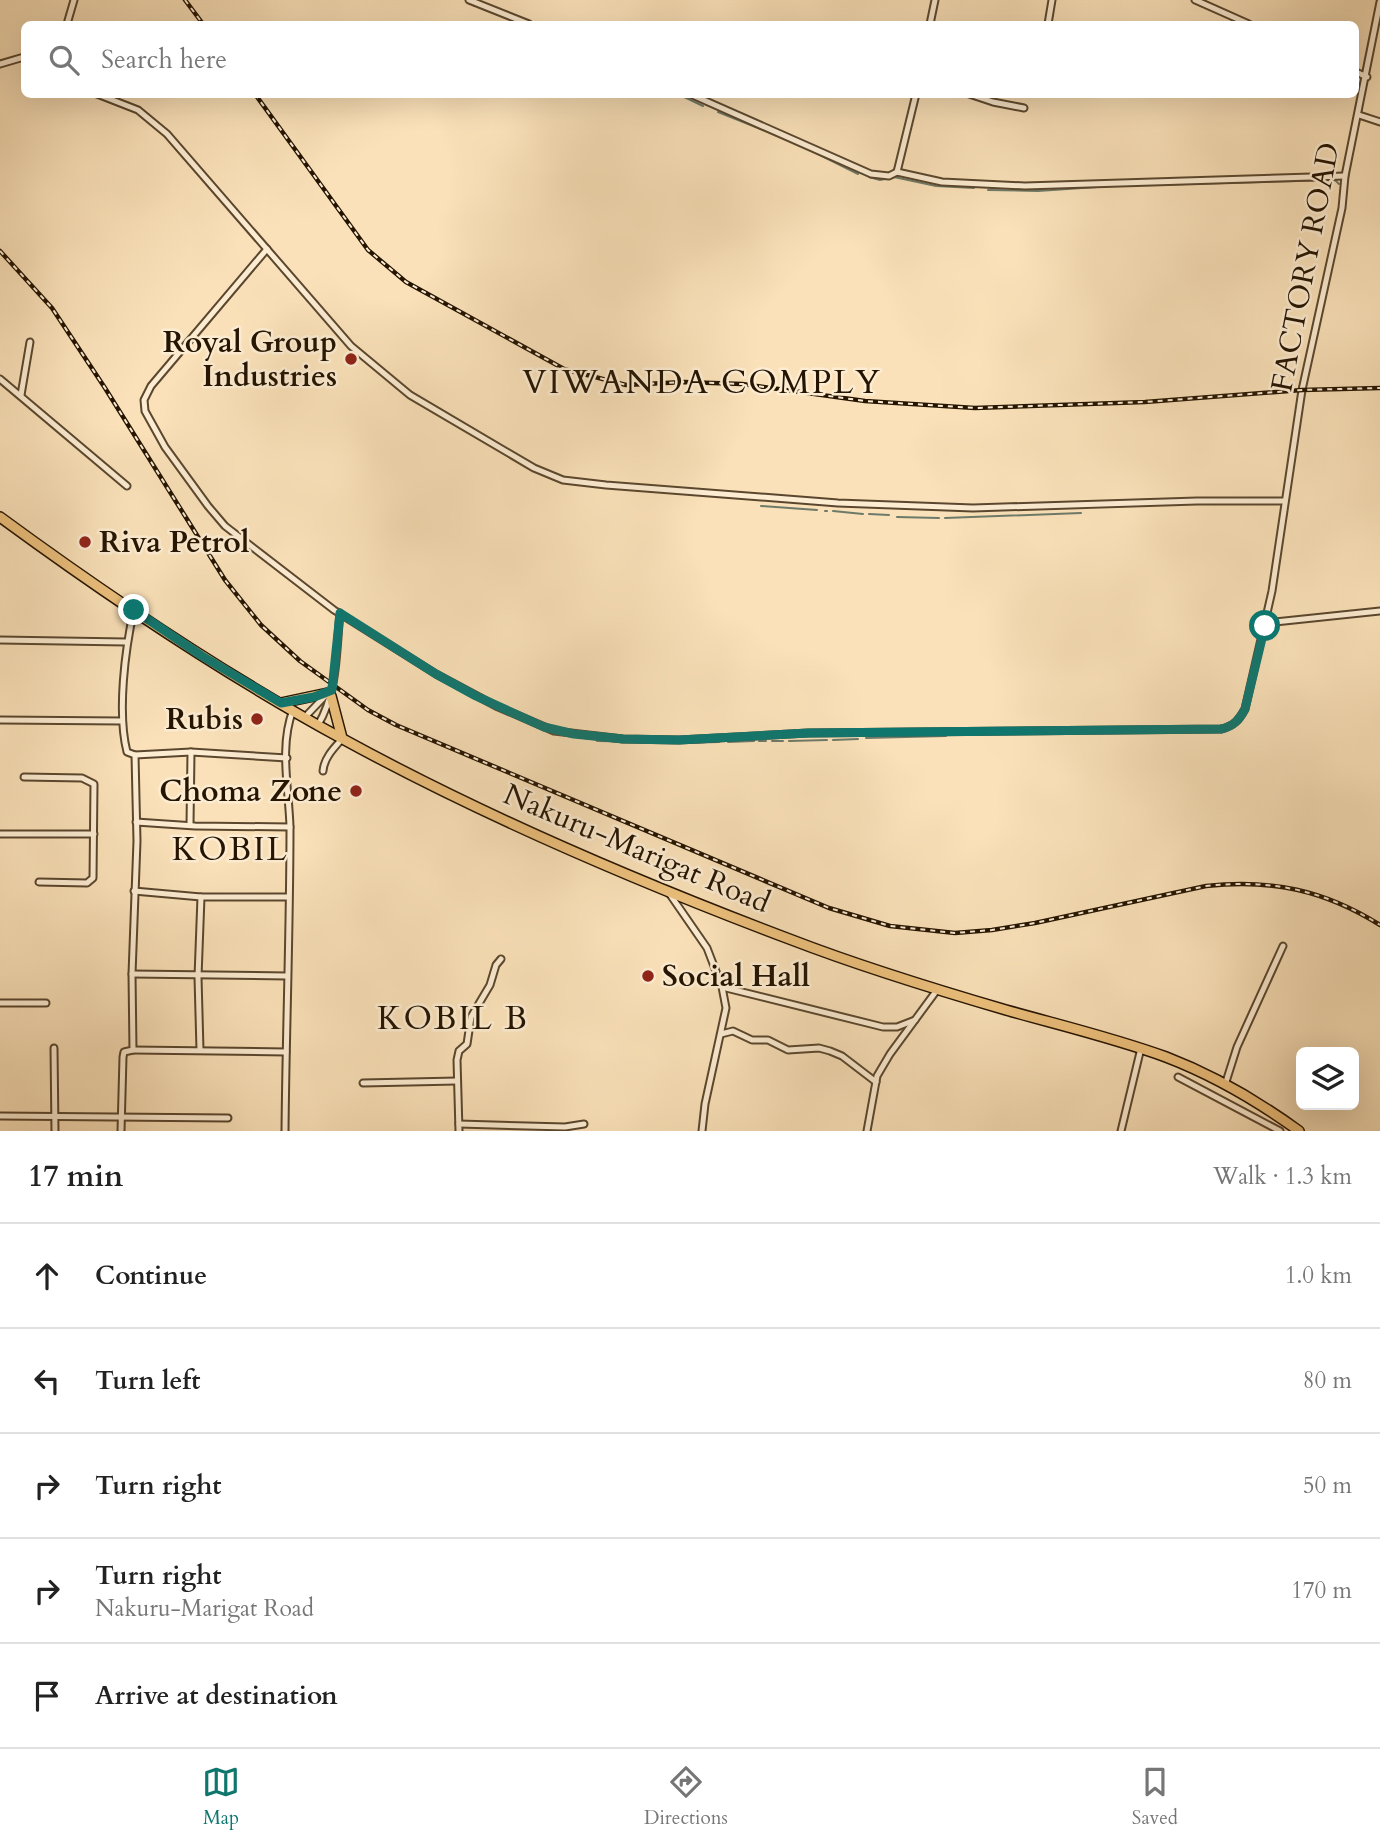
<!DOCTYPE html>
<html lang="en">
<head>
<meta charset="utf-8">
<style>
	body { margin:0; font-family:Cardo,serif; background:#f6f6f6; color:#222 }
	.controls { position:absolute; right:21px; bottom:21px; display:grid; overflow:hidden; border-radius:10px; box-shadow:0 7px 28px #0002 }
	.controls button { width:63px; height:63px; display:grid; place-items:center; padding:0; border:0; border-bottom:2px solid #e0e0e0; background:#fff; color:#222; font:35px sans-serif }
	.stop { position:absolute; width:21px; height:21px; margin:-16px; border:5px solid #0f766e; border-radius:50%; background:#fff }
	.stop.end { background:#0f766e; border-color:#fff; box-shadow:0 2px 7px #0008 }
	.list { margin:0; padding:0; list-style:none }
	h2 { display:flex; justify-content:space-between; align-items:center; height:91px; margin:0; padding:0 28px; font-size:30px }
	h2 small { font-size:23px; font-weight:400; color:#767676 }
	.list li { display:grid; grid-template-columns:46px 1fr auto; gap:21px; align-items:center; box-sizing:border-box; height:105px; padding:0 28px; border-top:2px solid #e0e0e0 }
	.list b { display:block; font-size:26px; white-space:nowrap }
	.list p { margin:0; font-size:23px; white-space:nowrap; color:#767676 }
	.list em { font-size:23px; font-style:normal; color:#767676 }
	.icon { flex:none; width:38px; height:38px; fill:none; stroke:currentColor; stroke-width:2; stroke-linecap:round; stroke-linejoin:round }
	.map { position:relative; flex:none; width:1380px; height:1131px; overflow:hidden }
	.search { position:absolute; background:#fff; box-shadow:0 7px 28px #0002; left:21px; right:21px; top:21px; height:77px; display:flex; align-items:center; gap:18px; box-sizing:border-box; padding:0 24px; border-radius:10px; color:#767676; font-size:26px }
	.sheet { height:616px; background:#fff }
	nav { display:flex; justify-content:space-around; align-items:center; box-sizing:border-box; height:98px; border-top:2px solid #e0e0e0; background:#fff; font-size:19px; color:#767676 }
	nav a { display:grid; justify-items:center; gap:4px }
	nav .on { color:#0f766e }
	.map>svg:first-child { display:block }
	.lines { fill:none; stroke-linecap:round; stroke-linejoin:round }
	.stream { stroke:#6e7a69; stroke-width:2 }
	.street-casing { stroke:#5a472e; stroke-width:9 }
	.primary-casing { stroke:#251400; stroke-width:12 }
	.street { stroke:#fcecd2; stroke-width:5 }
	.primary { stroke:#edc07c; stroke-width:9 }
	.rail-casing { stroke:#251400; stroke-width:4.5 }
	.rail { stroke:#fcecd2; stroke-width:2; stroke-dasharray:5; stroke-linecap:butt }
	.route { stroke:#0f766e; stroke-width:9 }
	.poi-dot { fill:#8f2418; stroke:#fcecd2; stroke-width:2.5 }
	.labels { text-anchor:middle; stroke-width:5; stroke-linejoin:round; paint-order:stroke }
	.street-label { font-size:30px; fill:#251400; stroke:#fcecd2 }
	.poi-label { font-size:30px; font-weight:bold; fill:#251400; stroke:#fcecd2; text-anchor:end }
	.quarter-label { font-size:33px; letter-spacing:2px; fill:#251400; stroke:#fcecd2 }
</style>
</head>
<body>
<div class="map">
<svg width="1380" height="1131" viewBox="0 0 1380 1131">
	<rect width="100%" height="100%" fill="#fae1b9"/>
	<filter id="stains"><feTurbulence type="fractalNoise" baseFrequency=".00286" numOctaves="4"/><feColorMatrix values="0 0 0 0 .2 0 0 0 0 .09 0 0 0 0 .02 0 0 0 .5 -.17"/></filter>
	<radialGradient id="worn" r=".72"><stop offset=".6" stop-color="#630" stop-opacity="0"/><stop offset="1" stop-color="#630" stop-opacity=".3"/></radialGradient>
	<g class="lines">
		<!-- stream -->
		<g class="stream">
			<path d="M474 6H476"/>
			<path d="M483 9 522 24"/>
			<path d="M678 94 703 106"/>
			<path d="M718 112 800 145 858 174"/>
			<path d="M869 177 880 180 894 177 936 186 974 188"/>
			<path d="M988 190 1038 191 1112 186 1335 180 1339 184"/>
			<path d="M761 506 817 510"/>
			<path d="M825 511H827"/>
			<path d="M833 511 863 514"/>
			<path d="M869 514 889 515"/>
			<path d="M897 517 939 518"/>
			<path d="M945 518 1081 513"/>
			<path d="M866 738 946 736"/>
			<path d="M833 740 858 739"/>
			<path d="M597 741 664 742"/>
			<path d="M759 741H766"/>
			<path d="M772 741H783"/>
			<path d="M789 741 827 740"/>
			<path d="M728 742 754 741"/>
			<path d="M681 743 719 742"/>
		</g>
		<defs>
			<g id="street">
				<path d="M469 0 529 24"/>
				<path d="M1195 0 1249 24"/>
				<path d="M67 24 74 0"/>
				<path d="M930 24 935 0"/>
				<path d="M1048 24 1052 0"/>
				<path d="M0 64 24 57"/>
				<path d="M1356 72 1367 77"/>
				<path d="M97 94 138 110 167 134 351 346 410 395 534 468 563 480 606 485 838 503 973 508 1197 501H1284"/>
				<path d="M690 94 871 174 889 176 897 172 942 182 1025 186 1345 176"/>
				<path d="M969 94 993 102 1024 108"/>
				<path d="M1359 115 1380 122"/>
				<path d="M897 172 916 94"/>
				<path d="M267 249 151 386 144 400 145 411 165 447 208 506 225 526 334 610 436 674 496 706 554 731 623 739 679 740 808 733 1221 729C1234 726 1239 720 1245 709L1272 591 1302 390 1342 208 1345 176 1380 2"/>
				<path d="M0 379 127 486"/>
				<path d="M21 395 30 342"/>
				<path d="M1265 626 1275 622 1380 611"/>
				<path d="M0 640 126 642"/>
				<path d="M305 717 327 694"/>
				<path d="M0 720 122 721"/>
				<path d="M318 725C338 691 336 651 340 613"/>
				<path d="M135 755 191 752 287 758"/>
				<path d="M323 771C324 758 334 748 342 739"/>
				<path d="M24 777 82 778 94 784 93 878 87 883 39 882"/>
				<path d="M136 822 195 826 290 827"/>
				<path d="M190 825 191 752"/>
				<path d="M0 834H94"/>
				<path d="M134 891 201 897H288"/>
				<path d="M669 893 707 948 722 987 726 1008 705 1104 702 1131"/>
				<path d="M132 974 287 976"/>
				<path d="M722 987 883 1027H897L915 1020"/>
				<path d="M0 1003H46"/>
				<path d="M721 1034 733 1031 752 1040H768L788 1050 819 1048 830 1051 842 1056 876 1082"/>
				<path d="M54 1048 55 1131"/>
				<path d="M133 1050 286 1052"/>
				<path d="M200 1050 198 977 201 897"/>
				<path d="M1178 1077 1280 1131"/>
				<path d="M363 1083 457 1081"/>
				<path d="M1225 1085 1237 1047 1283 946"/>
				<path d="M0 1116 228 1118"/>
				<path d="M459 1124 565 1127 584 1124"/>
				<path d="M121 1131 123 1057 124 1052 133 1050 132 974 137 841 135 755 127 752C117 712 125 650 134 609"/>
				<path d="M285 1131C286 1030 290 928 290 827 289 790 279 746 293 710"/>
				<path d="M459 1131 457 1060 459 1051 467 1044 471 1017 490 985 496 965 501 959"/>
				<path d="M867 1131 877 1076 890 1054 937 990"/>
				<path d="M1121 1131 1141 1048"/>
			</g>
			<g id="primary">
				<path d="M0 517C109 597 222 673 341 738 485 817 638 882 792 940 862 967 934 989 1006 1010 1059 1025 1114 1038 1166 1057 1213 1075 1259 1102 1299 1131"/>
				<path d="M331 696 342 738"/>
				<path d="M281 703 328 693"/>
			</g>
		</defs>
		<!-- street casing -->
		<use href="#street" class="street-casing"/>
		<!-- primary casing -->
		<use href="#primary" class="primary-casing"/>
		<!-- street -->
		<use href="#street" class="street"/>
		<!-- primary -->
		<use href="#primary" class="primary"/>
		<defs>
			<g id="rail">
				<path d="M185 0 203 24"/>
				<path d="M255 94 368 250 406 282 564 369 626 385 684 382 742 384 865 401 975 408 1145 402 1302 390 1380 388"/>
				<path d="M0 251 52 308 105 388 225 580 261 625 300 661 368 710 396 725 829 908 890 926 955 933 992 930 1035 923 1206 886C1272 879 1324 890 1380 925"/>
			</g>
		</defs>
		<!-- rail casing -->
		<use href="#rail" class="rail-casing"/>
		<!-- rail -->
		<use href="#rail" class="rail"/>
	</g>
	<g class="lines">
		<!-- route -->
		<path class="route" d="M134 610 202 656 281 703 314 697 332 690 340 613 436 674 476 696 544 727 574 734 623 739 679 740 808 733 1221 729C1234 726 1239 720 1245 709L1265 626"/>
	</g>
	<!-- markers -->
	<g class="poi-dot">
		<circle cx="351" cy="359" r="7"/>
		<circle cx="85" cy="542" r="7"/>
		<circle cx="257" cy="719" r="7"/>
		<circle cx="356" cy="791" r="7"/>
		<circle cx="648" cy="976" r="7"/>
	</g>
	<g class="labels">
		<!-- street labels -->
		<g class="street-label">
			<text transform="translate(1305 267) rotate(-79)" y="10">FACTORY ROAD</text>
			<text transform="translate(637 848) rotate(23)" y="10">Nakuru-Marigat Road</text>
		</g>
		<!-- poi labels -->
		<g class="poi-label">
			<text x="337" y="352">Royal Group<tspan x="337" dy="34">Industries</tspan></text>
			<text x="99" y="552" text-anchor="start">Riva Petrol</text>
			<text x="243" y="729">Rubis</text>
			<text x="342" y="801">Choma Zone</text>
			<text x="662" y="986" text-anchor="start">Social Hall</text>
		</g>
		<!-- quarter labels -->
		<g class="quarter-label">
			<text x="702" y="393">VIWANDA COMPLY</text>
			<text x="230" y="860">KOBIL</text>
			<text x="453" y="1029">KOBIL B</text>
		</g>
	</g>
	<rect width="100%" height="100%" filter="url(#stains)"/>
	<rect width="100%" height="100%" fill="url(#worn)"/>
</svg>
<div class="controls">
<button><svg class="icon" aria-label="layers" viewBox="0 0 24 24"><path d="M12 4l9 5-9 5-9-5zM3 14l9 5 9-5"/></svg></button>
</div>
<div class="stop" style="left:1265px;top:626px"></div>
<div class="stop end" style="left:134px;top:610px"></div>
<div class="search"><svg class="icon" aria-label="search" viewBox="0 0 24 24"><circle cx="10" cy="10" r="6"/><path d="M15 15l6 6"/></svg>Search here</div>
</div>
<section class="sheet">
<h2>17 min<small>Walk · 1.3 km</small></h2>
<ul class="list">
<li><svg class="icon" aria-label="ahead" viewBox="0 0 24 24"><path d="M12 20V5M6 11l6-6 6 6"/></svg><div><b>Continue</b></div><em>1.0 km</em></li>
<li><svg class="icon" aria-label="left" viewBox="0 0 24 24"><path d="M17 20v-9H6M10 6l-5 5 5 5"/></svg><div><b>Turn left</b></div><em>80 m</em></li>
<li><svg class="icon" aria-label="right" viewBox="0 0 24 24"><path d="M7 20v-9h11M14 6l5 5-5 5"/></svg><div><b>Turn right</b></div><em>50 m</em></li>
<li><svg class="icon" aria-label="right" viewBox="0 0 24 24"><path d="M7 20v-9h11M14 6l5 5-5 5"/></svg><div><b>Turn right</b><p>Nakuru-Marigat Road</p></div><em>170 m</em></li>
<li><svg class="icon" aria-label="arrive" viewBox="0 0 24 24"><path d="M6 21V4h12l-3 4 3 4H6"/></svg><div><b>Arrive at destination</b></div></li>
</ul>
</section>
<nav>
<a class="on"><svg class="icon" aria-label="map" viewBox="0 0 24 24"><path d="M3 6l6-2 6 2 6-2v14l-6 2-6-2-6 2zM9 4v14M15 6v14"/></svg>Map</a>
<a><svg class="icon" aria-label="directions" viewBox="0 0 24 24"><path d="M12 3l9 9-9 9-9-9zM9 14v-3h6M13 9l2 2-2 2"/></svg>Directions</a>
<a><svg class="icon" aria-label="saved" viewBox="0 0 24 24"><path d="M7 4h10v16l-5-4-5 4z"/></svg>Saved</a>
</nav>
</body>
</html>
